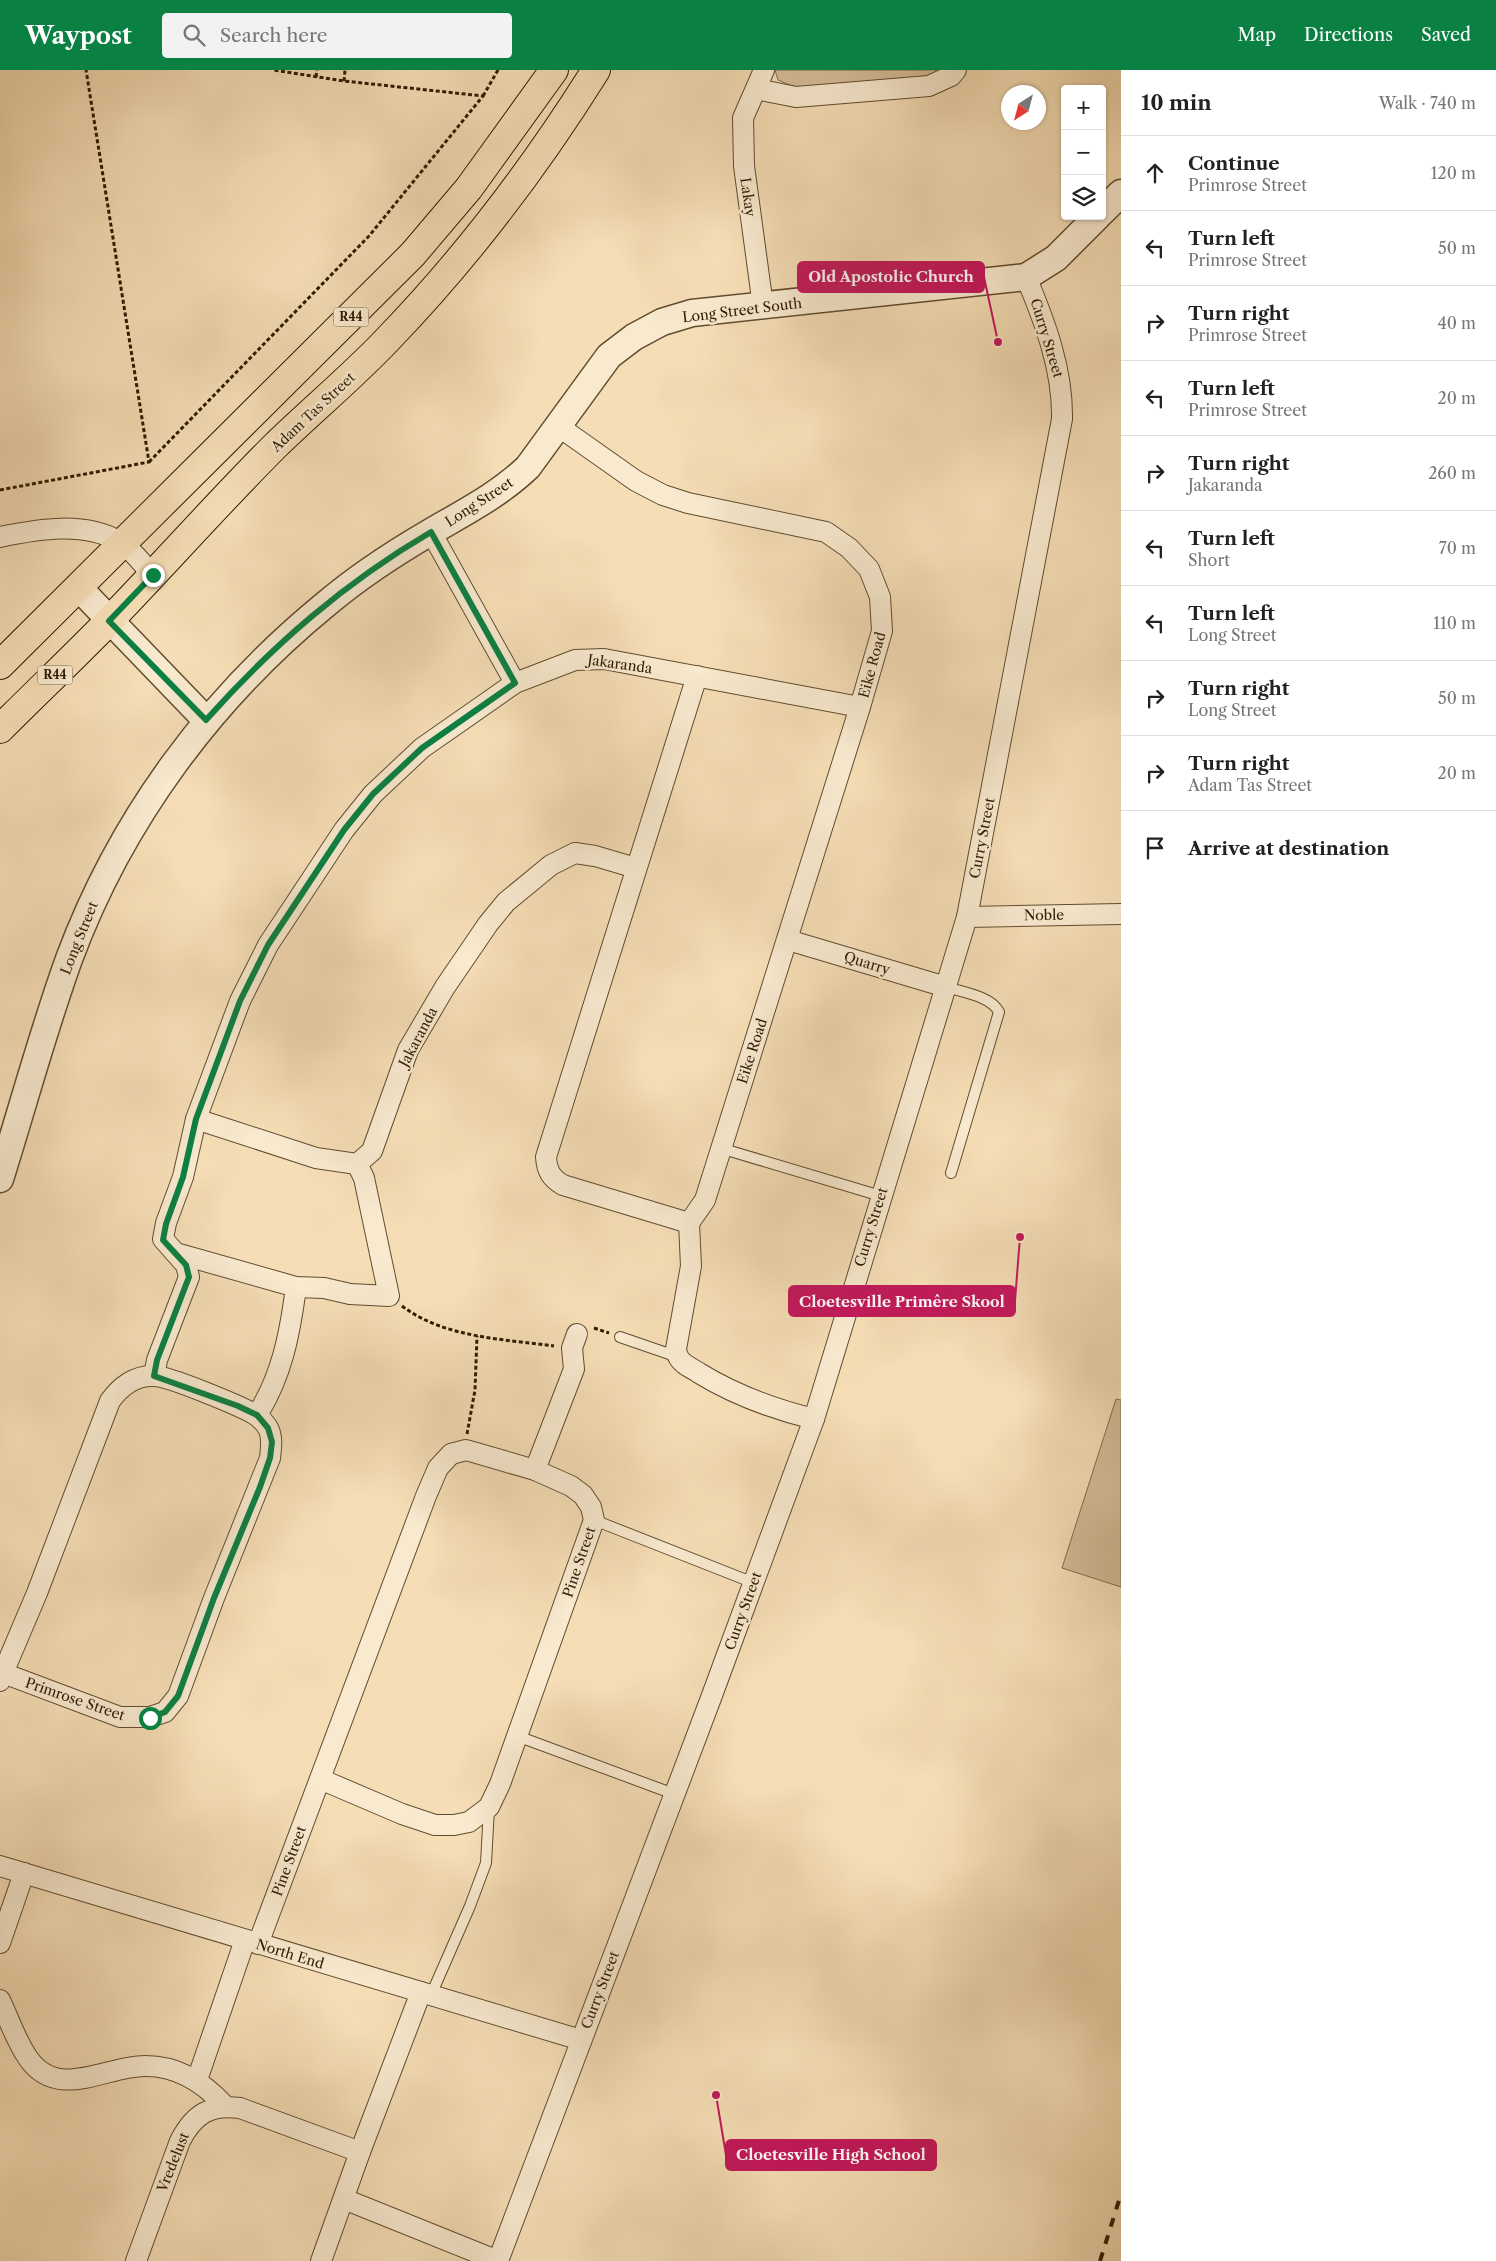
<!DOCTYPE html>
<html lang="en">
<head>
<meta charset="utf-8">
<style>
	body { margin:0; font-family:"Libre Caslon Text",serif; background:#f2f2f2; color:#222 }
	.controls { position:absolute; right:15px; top:15px; display:grid; overflow:hidden; border-radius:5px; box-shadow:0 1px 4px #0004 }
	.controls button { width:45px; height:45px; display:grid; place-items:center; padding:0; border:0; border-bottom:1px solid #e0e0e0; background:#fff; color:#222; font:25px sans-serif }
	.compass { position:absolute; left:1001px; top:15px; width:45px; height:45px; border-radius:50%; background:#fff; box-shadow:0 1px 4px #0004; rotate:216deg }
	.stop { position:absolute; width:15px; height:15px; margin:-11px; border:4px solid #0b8043; border-radius:50%; background:#fff }
	.stop.end { background:#0b8043; border-color:#fff; box-shadow:0 1px 5px #0008 }
	.list { margin:0; padding:0; list-style:none }
	h2 { display:flex; justify-content:space-between; align-items:center; height:65px; margin:0; padding:0 20px; font-size:21px }
	h2 small { font-size:16px; font-weight:400; color:#767676 }
	.list li { display:grid; grid-template-columns:32px 1fr auto; gap:15px; align-items:center; box-sizing:border-box; height:75px; padding:0 20px; border-top:1px solid #e0e0e0 }
	.list b { display:block; font-size:19px; white-space:nowrap }
	.list p { margin:0; font-size:16px; white-space:nowrap; color:#767676 }
	.list em { font-size:16px; font-style:normal; color:#767676 }
	.icon { flex:none; width:28px; height:28px; fill:none; stroke:currentColor; stroke-width:2; stroke-linecap:round; stroke-linejoin:round }
	.map { position:relative; flex:none; width:1121px; height:2191px; overflow:hidden }
	header { display:flex; align-items:center; gap:30px; box-sizing:border-box; height:70px; padding:0 25px; background:#0b8043; color:#fff }
	header strong { font-size:24px }
	nav { display:flex; gap:28px; margin-inline-start:auto; font-size:18px }
	.search { width:350px; height:45px; background:#f2f2f2; display:flex; align-items:center; gap:12px; box-sizing:border-box; padding:0 18px; border-radius:5px; color:#767676; font-size:19px }
	main { display:flex }
	aside { flex:1; background:#fff }
	.map>svg:first-child { display:block }
	.green { fill:#d4bc97; stroke:#826c4c }
	.lines { fill:none; stroke-linecap:round; stroke-linejoin:round }
	.service-casing { stroke:#614c2f; stroke-width:12 }
	.minor-casing { stroke:#614c2f; stroke-width:22 }
	.tertiary-casing { stroke:#614c2f; stroke-width:29 }
	.primary-casing { stroke:#301b02; stroke-width:30 }
	.path { stroke:#301b02; stroke-width:3; stroke-dasharray:4 2.5; stroke-linecap:butt }
	.service { stroke:#f8e9cf; stroke-width:10 }
	.minor { stroke:#f8e9cf; stroke-width:20 }
	.tertiary { stroke:#f8e9cf; stroke-width:26 }
	.primary { stroke:#f5ddb5; stroke-width:28 }
	.rail { stroke:#301b02; stroke-width:4; stroke-dasharray:9 9; stroke-linecap:butt }
	.route { stroke:#0b8043; stroke-width:6 }
	.labels { text-anchor:middle; stroke-width:5; stroke-linejoin:round; paint-order:stroke }
	.shield { fill:#f8e9cf; stroke:#6c5940; stroke-width:1 }
	.shield-label { font-size:12px; font-weight:bold; fill:#301b02 }
	.street-label { font-size:14px; fill:#301b02; stroke:#f8e9cf }
	.leader { fill:none; stroke:#c2185b; stroke-width:2 }
	.callout-dot { fill:#c2185b; stroke:#f8e9cf; stroke-width:2 }
	.callout { fill:#c2185b; stroke:#c2185b; stroke-width:2 }
	.callout-label { font-size:15px; text-anchor:middle; font-weight:bold; fill:#fff }
</style>
</head>
<body>
<header>
<strong>Waypost</strong>
<div class="search"><svg class="icon" aria-label="search" viewBox="0 0 24 24"><circle cx="10" cy="10" r="6"/><path d="M15 15l6 6"/></svg>Search here</div>
<nav><a>Map</a><a>Directions</a><a>Saved</a></nav>
</header>
<main>
<div class="map">
<svg width="1121" height="2191" viewBox="0 0 1121 2191">
	<rect width="100%" height="100%" fill="#f5ddb5"/>
	<filter id="stains"><feTurbulence type="fractalNoise" baseFrequency=".004" numOctaves="4"/><feColorMatrix values="0 0 0 0 .2 0 0 0 0 .09 0 0 0 0 .02 0 0 0 .5 -.17"/></filter>
	<radialGradient id="worn" r=".72"><stop offset=".6" stop-color="#630" stop-opacity="0"/><stop offset="1" stop-color="#630" stop-opacity=".3"/></radialGradient>
	<!-- green -->
	<g class="green">
		<path d="M775 0H943L939 4 923 7 804 18 792 16 778 10Z"/>
		<path d="M1116 1329 1121 1330V1517L1062 1498Z"/>
	</g>
	<g class="lines">
		<defs>
			<g id="service">
				<path d="M946 917C962 922 991 926 999 942L951 1103"/>
				<path d="M720 1078 881 1126"/>
				<path d="M620 1267 678 1287"/>
				<path d="M594 1450 754 1513"/>
				<path d="M517 1666 674 1724"/>
				<path d="M431 1925 470 1836 486 1793 489 1738"/>
			</g>
			<g id="minor">
				<path d="M756 19 796 27 929 16 951 6 956 0"/>
				<path d="M763 236 744 96 743 48 764 0"/>
				<path d="M558 356 636 411 663 425 688 433 826 462 849 478 869 499 880 527 882 561 860 637 705 1130 689 1153"/>
				<path d="M431 462 515 613"/>
				<path d="M0 467C38 459 85 451 120 472 132 479 143 495 153 505"/>
				<path d="M967 847 1121 844"/>
				<path d="M788 870 946 917"/>
				<path d="M196 1049 316 1088 357 1094 372 1081 408 980 445 917 488 854 506 832 551 795 575 783 595 786 636 798"/>
				<path d="M689 1153 563 1115C551 1108 547 1101 546 1087L697 606"/>
				<path d="M689 1153 691 1196 676 1279C677 1281 676 1284 678 1286 681 1294 692 1298 699 1303 735 1325 773 1339 814 1349"/>
				<path d="M176 1183 296 1217 324 1218 350 1224 389 1226 364 1108 357 1094"/>
				<path d="M154 1306 157 1290 189 1207 186 1195 163 1169 166 1153 183 1107 196 1049 240 931 268 875 344 760 373 724 422 678 515 613 575 590 604 589 860 637"/>
				<path d="M257 1345C282 1306 290 1263 296 1217"/>
				<path d="M535 1400 574 1299 572 1278 577 1264"/>
				<path d="M0 1611 3 1603 37 1523 110 1331C120 1317 135 1305 154 1306 169 1306 240 1336 254 1344 259 1347 265 1353 268 1358 273 1367 271 1378 270 1388L214 1528 178 1626 165 1642 150 1647H120L3 1603"/>
				<path d="M0 1796 581 1970"/>
				<path d="M0 1873 24 1803"/>
				<path d="M258 1874 426 1426 438 1398 451 1384 466 1380 535 1400 571 1416 583 1425 591 1437 594 1450 500 1714 489 1737 469 1752 454 1755H435L402 1744 320 1709"/>
				<path d="M0 1930C9 1949 16 1971 28 1988 58 2032 107 1995 146 1996 177 1996 204 2013 225 2036"/>
				<path d="M197 2010 245 1870"/>
				<path d="M344 2129 498 2191"/>
				<path d="M136 2191 180 2071C194 2044 210 2034 240 2038L360 2082"/>
				<path d="M321 2191 360 2082 421 1922"/>
				<path d="M498 2191 711 1628 814 1349 967 847 1062 349C1063 300 1045 252 1026 207"/>
			</g>
			<g id="tertiary">
				<path d="M1102 142 1121 123"/>
				<path d="M78 517 206 650"/>
				<path d="M0 1109C23 1036 43 961 69 889 121 749 211 628 326 534 358 507 393 484 429 463 463 443 499 425 528 397L609 286 634 267 662 252 692 243 1026 207 1056 188 1098 146"/>
			</g>
			<g id="primary">
				<path d="M0 595 413 184 469 118 554 0"/>
				<path d="M0 659C37 622 75 586 111 549 166 492 219 432 275 376 312 340 352 307 388 269 467 187 536 96 596 0"/>
			</g>
		</defs>
		<!-- service casing -->
		<use href="#service" class="service-casing"/>
		<!-- minor casing -->
		<use href="#minor" class="minor-casing"/>
		<!-- tertiary casing -->
		<use href="#tertiary" class="tertiary-casing"/>
		<!-- primary casing -->
		<use href="#primary" class="primary-casing"/>
		<!-- path -->
		<g class="path">
			<path d="M316 7 317 0"/>
			<path d="M344 11 345 0"/>
			<path d="M483 26 498 0"/>
			<path d="M149 392 369 166 483 26 344 11 273 0"/>
			<path d="M0 420 149 392 86 0"/>
			<path d="M402 1236C444 1268 504 1269 554 1276"/>
			<path d="M594 1258 609 1263"/>
			<path d="M467 1364 475 1320 477 1266"/>
		</g>
		<!-- service -->
		<use href="#service" class="service"/>
		<!-- minor -->
		<use href="#minor" class="minor"/>
		<!-- tertiary -->
		<use href="#tertiary" class="tertiary"/>
		<!-- primary -->
		<use href="#primary" class="primary"/>
		<!-- rail -->
		<path class="rail" d="M1100 2191 1121 2124"/>
	</g>
	<g class="lines">
		<!-- route -->
		<path class="route" d="M150 1648 165 1642 178 1626 214 1528 260 1417 270 1388 272 1372 268 1358 257 1345 238 1336 154 1306 157 1290 189 1207 186 1195 163 1170 166 1154 183 1107 196 1049 240 931 268 875 344 760 373 724 422 678 515 613 431 462C344 513 273 575 206 650L109 551 153 505"/>
	</g>
	<g class="labels">
		<!-- shield labels -->
		<g class="shield">
			<rect x="333.5" y="237.5" width="35" height="19" rx="4"/>
			<rect x="37.5" y="595.5" width="35" height="19" rx="4"/>
		</g>
		<g class="shield-label">
			<text x="351" y="251">R44</text>
			<text x="55" y="609">R44</text>
		</g>
		<!-- street labels -->
		<g class="street-label">
			<text transform="translate(748 127) rotate(82)" y="5">Lakay</text>
			<text transform="translate(742 240) rotate(-7)" y="5">Long Street South</text>
			<text transform="translate(1047 268) rotate(73)" y="5">Curry Street</text>
			<text transform="translate(313 342) rotate(-43)" y="5">Adam Tas Street</text>
			<text transform="translate(479 432) rotate(-33)" y="5">Long Street</text>
			<text transform="translate(620 594) rotate(8)" y="5">Jakaranda</text>
			<text transform="translate(872 595) rotate(-75)" y="5">Eike Road</text>
			<text transform="translate(982 768) rotate(-79)" y="5">Curry Street</text>
			<text transform="translate(1044 845) rotate(-1)" y="5">Noble</text>
			<text transform="translate(79 868) rotate(-68)" y="5">Long Street</text>
			<text transform="translate(867 893) rotate(17)" y="5">Quarry</text>
			<text transform="translate(418 967) rotate(-62)" y="5">Jakaranda</text>
			<text transform="translate(752 981) rotate(-72)" y="5">Eike Road</text>
			<text transform="translate(871 1157) rotate(-73)" y="5">Curry Street</text>
			<text transform="translate(579 1492) rotate(-71)" y="5">Pine Street</text>
			<text transform="translate(743 1541) rotate(-70)" y="5">Curry Street</text>
			<text transform="translate(75 1629) rotate(19)" y="5">Primrose Street</text>
			<text transform="translate(289 1791) rotate(-70)" y="5">Pine Street</text>
			<text transform="translate(290 1884) rotate(17)" y="5">North End</text>
			<text transform="translate(600 1920) rotate(-69)" y="5">Curry Street</text>
			<text transform="translate(173 2092) rotate(-68)" y="5">Vredelust</text>
		</g>
	</g>
	<!-- callouts -->
	<path class="leader" d="M998 272L984 207M1020 1167L1015 1231M716 2025L726 2085"/>
	<g class="callout-dot">
		<circle cx="998" cy="272" r="5"/>
		<circle cx="1020" cy="1167" r="5"/>
		<circle cx="716" cy="2025" r="5"/>
	</g>
	<g class="callout">
		<rect x="798" y="192" width="186" height="30" rx="5"/>
		<rect x="789" y="1216" width="226" height="30" rx="5"/>
		<rect x="726" y="2070" width="210" height="30" rx="5"/>
	</g>
	<g class="callout-label">
		<text x="891" y="212">Old Apostolic Church</text>
		<text x="902" y="1237">Cloetesville Primêre Skool</text>
		<text x="831" y="2090">Cloetesville High School</text>
	</g>
	<rect width="100%" height="100%" filter="url(#stains)"/>
	<rect width="100%" height="100%" fill="url(#worn)"/>
</svg>
<div class="controls">
<button>+</button>
<button>−</button>
<button><svg class="icon" aria-label="layers" viewBox="0 0 24 24"><path d="M12 4l9 5-9 5-9-5zM3 14l9 5 9-5"/></svg></button>
</div>
<svg class="compass" viewBox="-18 -18 36 36"><path d="M0-13l5 13h-10z" fill="#e53935"/><path d="M0 13l5-13h-10z" fill="#767676"/></svg>
<div class="stop" style="left:150px;top:1648px"></div>
<div class="stop end" style="left:153px;top:505px"></div>
</div>
<aside>
<h2>10 min<small>Walk · 740 m</small></h2>
<ul class="list">
<li><svg class="icon" aria-label="ahead" viewBox="0 0 24 24"><path d="M12 20V5M6 11l6-6 6 6"/></svg><div><b>Continue</b><p>Primrose Street</p></div><em>120 m</em></li>
<li><svg class="icon" aria-label="left" viewBox="0 0 24 24"><path d="M17 20v-9H6M10 6l-5 5 5 5"/></svg><div><b>Turn left</b><p>Primrose Street</p></div><em>50 m</em></li>
<li><svg class="icon" aria-label="right" viewBox="0 0 24 24"><path d="M7 20v-9h11M14 6l5 5-5 5"/></svg><div><b>Turn right</b><p>Primrose Street</p></div><em>40 m</em></li>
<li><svg class="icon" aria-label="left" viewBox="0 0 24 24"><path d="M17 20v-9H6M10 6l-5 5 5 5"/></svg><div><b>Turn left</b><p>Primrose Street</p></div><em>20 m</em></li>
<li><svg class="icon" aria-label="right" viewBox="0 0 24 24"><path d="M7 20v-9h11M14 6l5 5-5 5"/></svg><div><b>Turn right</b><p>Jakaranda</p></div><em>260 m</em></li>
<li><svg class="icon" aria-label="left" viewBox="0 0 24 24"><path d="M17 20v-9H6M10 6l-5 5 5 5"/></svg><div><b>Turn left</b><p>Short</p></div><em>70 m</em></li>
<li><svg class="icon" aria-label="left" viewBox="0 0 24 24"><path d="M17 20v-9H6M10 6l-5 5 5 5"/></svg><div><b>Turn left</b><p>Long Street</p></div><em>110 m</em></li>
<li><svg class="icon" aria-label="right" viewBox="0 0 24 24"><path d="M7 20v-9h11M14 6l5 5-5 5"/></svg><div><b>Turn right</b><p>Long Street</p></div><em>50 m</em></li>
<li><svg class="icon" aria-label="right" viewBox="0 0 24 24"><path d="M7 20v-9h11M14 6l5 5-5 5"/></svg><div><b>Turn right</b><p>Adam Tas Street</p></div><em>20 m</em></li>
<li><svg class="icon" aria-label="arrive" viewBox="0 0 24 24"><path d="M6 21V4h12l-3 4 3 4H6"/></svg><div><b>Arrive at destination</b></div></li>
</ul>
</aside>
</main>
</body>
</html>
